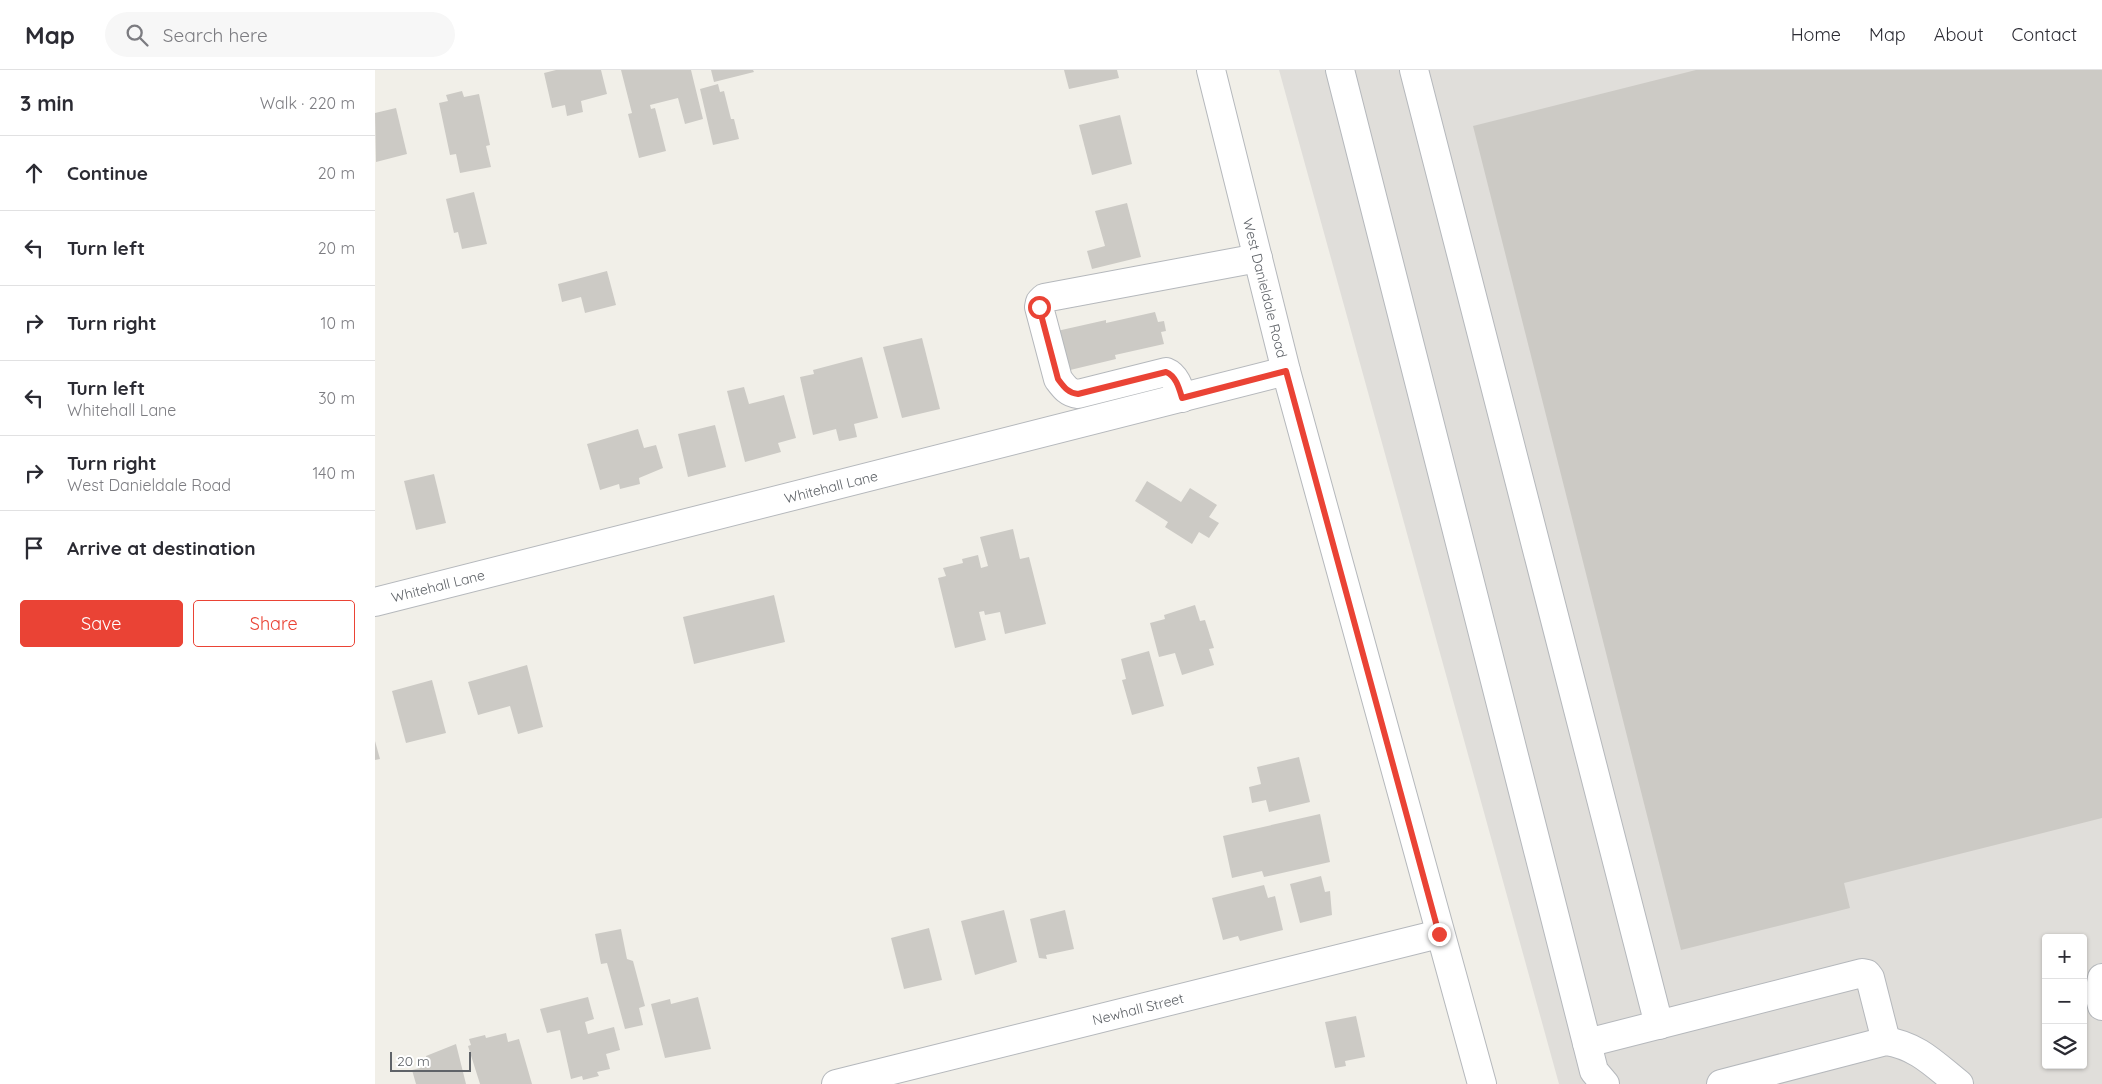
<!DOCTYPE html>
<html lang="en">
<head>
<meta charset="utf-8">
<style>
	body { margin:0; font-family:Quicksand,sans-serif; background:#f7f7f7; color:#2b2b33 }
	.controls { position:absolute; right:15px; bottom:15px; display:grid; overflow:hidden; border-radius:5px; box-shadow:0 1px 4px #0004 }
	.controls button { width:45px; height:45px; display:grid; place-items:center; padding:0; border:0; border-bottom:1px solid #e1e1e2; background:#fff; color:#2b2b33; font:25px sans-serif }
	.scale { position:absolute; left:15px; bottom:12px; width:81px; box-sizing:border-box; padding-left:5px; border:2px solid #5f6368; border-top:0; font-size:14px; line-height:18px; white-space:nowrap; color:#5f6368; -webkit-text-stroke:4px #fff; paint-order:stroke }
	.stop { position:absolute; width:15px; height:15px; margin:-11px; border:4px solid #ea4335; border-radius:50%; background:#fff }
	.stop.end { background:#ea4335; border-color:#fff; box-shadow:0 1px 5px #0008 }
	.list { margin:0; padding:0; list-style:none }
	h2 { display:flex; justify-content:space-between; align-items:center; height:65px; margin:0; padding:0 20px; font-size:21px }
	h2 small { font-size:16px; font-weight:400; color:#7c7c81 }
	.list li { display:grid; grid-template-columns:32px 1fr auto; gap:15px; align-items:center; box-sizing:border-box; height:75px; padding:0 20px; border-top:1px solid #e1e1e2 }
	.list b { display:block; font-size:19px; white-space:nowrap }
	.list p { margin:0; font-size:16px; white-space:nowrap; color:#7c7c81 }
	.list em { font-size:16px; font-style:normal; color:#7c7c81 }
	.actions { display:flex; gap:10px; padding:15px 20px }
	.actions a { flex:1; padding:11px 0; border:1px solid #ea4335; border-radius:5px; text-align:center; font-size:18px; color:#ea4335 }
	.actions .main { background:#ea4335; color:#fff }
	.icon { flex:none; width:28px; height:28px; fill:none; stroke:currentColor; stroke-width:2; stroke-linecap:round; stroke-linejoin:round }
	.map { position:relative; flex:none; width:1727px; height:1014px; overflow:hidden }
	header { display:flex; align-items:center; gap:30px; box-sizing:border-box; height:70px; padding:0 25px; background:#fff; border-bottom:1px solid #e1e1e2 }
	header strong { font-size:24px }
	nav { display:flex; gap:28px; margin-inline-start:auto; font-size:18px }
	.search { width:350px; height:45px; background:#f7f7f7; display:flex; align-items:center; gap:12px; box-sizing:border-box; padding:0 18px; border-radius:28px; color:#7c7c81; font-size:19px }
	main { display:flex }
	aside { flex:1; background:#fff }
	.map>svg:first-child { display:block }
	.industrial { fill:#e0deda; fill-rule:evenodd }
	.building { fill:#cccac5 }
	.lines { fill:none; stroke-linecap:round; stroke-linejoin:round }
	.minor-casing { stroke:#b5b8bc; stroke-width:30 }
	.minor { stroke:#fff; stroke-width:28 }
	.route { stroke:#ea4335; stroke-width:6 }
	.labels { text-anchor:middle; stroke-width:5; stroke-linejoin:round; paint-order:stroke }
	.street-label { font-size:14px; fill:#5f6368; stroke:#fff }
</style>
</head>
<body>
<header>
<strong>Map</strong>
<div class="search"><svg class="icon" aria-label="search" viewBox="0 0 24 24"><circle cx="10" cy="10" r="6"/><path d="M15 15l6 6"/></svg>Search here</div>
<nav><a>Home</a><a>Map</a><a>About</a><a>Contact</a></nav>
</header>
<main>
<aside>
<h2>3 min<small>Walk · 220 m</small></h2>
<ul class="list">
<li><svg class="icon" aria-label="ahead" viewBox="0 0 24 24"><path d="M12 20V5M6 11l6-6 6 6"/></svg><div><b>Continue</b></div><em>20 m</em></li>
<li><svg class="icon" aria-label="left" viewBox="0 0 24 24"><path d="M17 20v-9H6M10 6l-5 5 5 5"/></svg><div><b>Turn left</b></div><em>20 m</em></li>
<li><svg class="icon" aria-label="right" viewBox="0 0 24 24"><path d="M7 20v-9h11M14 6l5 5-5 5"/></svg><div><b>Turn right</b></div><em>10 m</em></li>
<li><svg class="icon" aria-label="left" viewBox="0 0 24 24"><path d="M17 20v-9H6M10 6l-5 5 5 5"/></svg><div><b>Turn left</b><p>Whitehall Lane</p></div><em>30 m</em></li>
<li><svg class="icon" aria-label="right" viewBox="0 0 24 24"><path d="M7 20v-9h11M14 6l5 5-5 5"/></svg><div><b>Turn right</b><p>West Danieldale Road</p></div><em>140 m</em></li>
<li><svg class="icon" aria-label="arrive" viewBox="0 0 24 24"><path d="M6 21V4h12l-3 4 3 4H6"/></svg><div><b>Arrive at destination</b></div></li>
</ul>
<div class="actions"><a class="main">Save</a><a>Share</a></div>
</aside>
<div class="map">
<svg width="1727" height="1014" viewBox="0 0 1727 1014">
	<rect width="100%" height="100%" fill="#f1efe8"/>
	<!-- industrial -->
	<path class="industrial" d="M904 0H1727V1014H1184ZM1671 868H1708V995H1671Z"/>
	<!-- building -->
	<g class="building">
		<path d="M181 0H226L232 24 206 31 208 42 192 46 190 35 177 38 169 3Z"/>
		<path d="M246 0H316L328 49 310 54 303 28 275 35 276 39 280 38 291 81 264 88 253 44 257 43Z"/>
		<path d="M336 0H378L379 2 339 12Z"/>
		<path d="M689 0H742L744 8 694 19Z"/>
		<path d="M1321 0H1727V748L1469 813 1475 838 1306 880 1098 56Z"/>
		<path d="M343 14 345 22 349 21 356 49H359L364 69 338 75 325 19Z"/>
		<path d="M87 21 89 27 104 24 115 75 111 76 116 97 85 103 81 84 75 85 64 33 73 31 71 25Z"/>
		<path d="M21 38 32 84 1 92 0 43Z"/>
		<path d="M745 45 757 94 717 105 704 55Z"/>
		<path d="M99 122 112 174 87 179 83 162 79 163 71 129Z"/>
		<path d="M752 133 766 187 717 199 712 181 730 176 720 141Z"/>
		<path d="M232 201 241 235 210 243 206 227 187 232 183 214Z"/>
		<path d="M780 242 783 252 789 251 791 261 786 262 789 274 740 285 741 289 691 301 682 261 731 250V253Z"/>
		<path d="M547 268 565 339 527 348 508 277Z"/>
		<path d="M487 287 503 348 479 354 482 367 464 371 461 359 438 365 425 307 439 304 438 300Z"/>
		<path d="M369 317 374 334 409 325 421 368 403 373 406 382 370 392 352 321Z"/>
		<path d="M340 355 351 397 313 407 303 364Z"/>
		<path d="M263 359 269 378 281 375 288 398 264 408 265 414 245 419 244 414 225 420 212 374Z"/>
		<path d="M59 404 71 453 41 460 29 411Z"/>
		<path d="M772 411 806 432 815 418 842 435 834 447 844 453 834 468 824 462 817 474 790 457 793 452 760 431Z"/>
		<path d="M638 459 645 489 654 487 671 554 630 564 625 542 610 545 609 541 604 542 611 570 580 578 563 508 571 506 568 498 588 493 587 489 603 485 606 498 613 496 605 467Z"/>
		<path d="M399 525 410 572 319 594 308 547Z"/>
		<path d="M820 535 825 551 830 550 839 578 834 579 839 595 807 605 800 583 784 587 775 553 790 549 789 545Z"/>
		<path d="M774 581 789 636 757 645 747 610 751 609 746 589Z"/>
		<path d="M152 595 168 657 143 664 135 636 103 645 93 612Z"/>
		<path d="M57 610 71 663 31 673 17 621Z"/>
		<path d="M0 671 5 689 0 690Z"/>
		<path d="M924 687 935 732 894 742 891 730 877 733 874 717 886 714 882 697Z"/>
		<path d="M945 744 955 792 889 807 887 801 857 808 848 766Z"/>
		<path d="M946 806 950 822 955 821 957 845 925 853 915 814Z"/>
		<path d="M889 815 893 828 900 826 908 860 865 871 863 866 848 870 837 828Z"/>
		<path d="M629 840 642 892 600 905 586 851Z"/>
		<path d="M690 840 699 879 671 885 672 889 664 888 655 849Z"/>
		<path d="M554 858 567 910 529 919 516 868Z"/>
		<path d="M246 859 252 889 258 891 270 936 264 938 268 955 250 959 232 893 226 894 220 864Z"/>
		<path d="M213 927 219 949 210 952 213 964 239 957 245 980 231 984 235 999 222 1002 224 1006 208 1010 207 1006 196 1009 185 960 172 963 165 939Z"/>
		<path d="M323 927 336 979 290 988 276 934 295 929 296 934Z"/>
		<path d="M981 946 990 987 970 991 971 996 960 998 950 952Z"/>
		<path d="M131 963 133 972 144 969 157 1014H105L93 976 96 975 94 969 110 965 111 968Z"/>
		<path d="M81 974 91 1014H41L37 1000 53 996 51 986Z"/>
	</g>
	<g class="lines">
		<defs>
			<g id="minor">
				<path d="M836 0 911 301 1107 1014"/>
				<path d="M965 0 1219 1001 1230 1014"/>
				<path d="M1039 0 1284 955"/>
				<path d="M807 328C804 318 801 306 791 302L703 324C693 323 689 317 683 309L664 237 665 232 669 228 883 188"/>
				<path d="M0 532 911 301"/>
				<path d="M1727 908 1724 924 1727 936"/>
				<path d="M1212 973 1487 903 1492 904 1495 908 1511 971"/>
				<path d="M461 1014 1064 864"/>
				<path d="M1346 1014 1511 971C1543 976 1560 995 1584 1014"/>
			</g>
		</defs>
		<!-- minor casing -->
		<use href="#minor" class="minor-casing"/>
		<!-- minor -->
		<use href="#minor" class="minor"/>
	</g>
	<g class="lines">
		<!-- route -->
		<path class="route" d="M664 237 683 309C689 317 693 323 703 324L791 302C801 306 804 318 807 328L911 301 1064 864"/>
	</g>
	<g class="labels">
		<!-- street labels -->
		<g class="street-label">
			<text transform="translate(890 218) rotate(76)" y="5">West Danieldale Road</text>
			<text transform="translate(456 417) rotate(-14)" y="5">Whitehall Lane</text>
			<text transform="translate(63 516) rotate(-14)" y="5">Whitehall Lane</text>
			<text transform="translate(763 939) rotate(-14)" y="5">Newhall Street</text>
		</g>
	</g>
</svg>
<div class="controls">
<button>+</button>
<button>−</button>
<button><svg class="icon" aria-label="layers" viewBox="0 0 24 24"><path d="M12 4l9 5-9 5-9-5zM3 14l9 5 9-5"/></svg></button>
</div>
<div class="scale">20 m</div>
<div class="stop" style="left:664px;top:237px"></div>
<div class="stop end" style="left:1064px;top:864px"></div>
</div>
</main>
</body>
</html>
